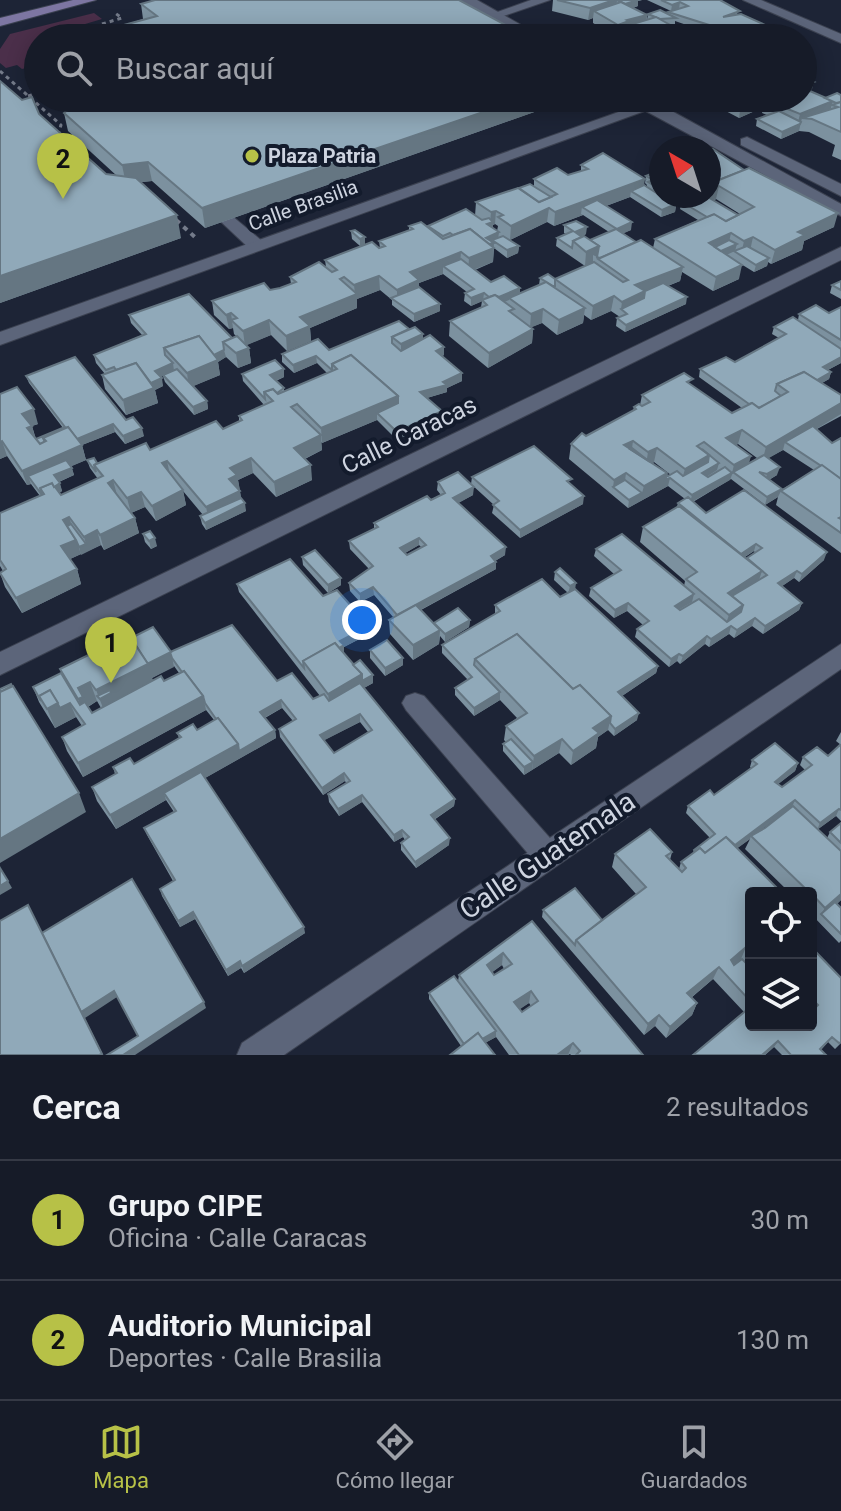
<!DOCTYPE html>
<html lang="es">
<head>
<meta charset="utf-8">
<style>
	body { margin:0; font-family:Roboto,sans-serif; background:#232834; color:#f1f3f6 }
	.controls { position:absolute; right:24px; bottom:24px; display:grid; overflow:hidden; border-radius:8px; box-shadow:0 4px 20px #0003 }
	.controls button { width:72px; height:72px; display:grid; place-items:center; padding:0; border:0; border-bottom:2px solid #353945; background:#161b28; color:#f1f3f6; font:40px sans-serif }
	.compass { position:absolute; left:649px; top:136px; width:72px; height:72px; border-radius:50%; background:#161b28; box-shadow:0 4px 20px #0003; rotate:321deg }
	.you { position:absolute; left:362px; top:620px; width:28px; height:28px; margin:-20px; border:6px solid #fff; border-radius:50%; background:#1a73e8; box-shadow:0 0 0 12px #1a73e833 }
	.badge { display:grid; place-items:center; width:52px; height:52px; border-radius:50%; background:#b7c147; color:#111; font-size:26px; font-weight:700 }
	.pin { position:absolute; translate:-50% -66px; filter:drop-shadow(0 2px 4px #0008) }
	.pin::after { content:''; position:absolute; top:42px; width:28px; height:24px; background:inherit; clip-path:polygon(0 0,100% 0,50% 100%) }
	.list { margin:0; padding:0; list-style:none }
	h2 { display:flex; justify-content:space-between; align-items:center; height:104px; margin:0; padding:0 32px; font-size:34px }
	h2 small { font-size:26px; font-weight:400; color:#9ea1a8 }
	.list li { display:grid; grid-template-columns:52px 1fr auto; gap:24px; align-items:center; box-sizing:border-box; height:120px; padding:0 32px; border-top:2px solid #353945 }
	.list b { display:block; font-size:30px; white-space:nowrap }
	.list p { margin:0; font-size:26px; white-space:nowrap; color:#9ea1a8 }
	.list em { font-size:26px; font-style:normal; color:#9ea1a8 }
	.icon { flex:none; width:44px; height:44px; fill:none; stroke:currentColor; stroke-width:2; stroke-linecap:round; stroke-linejoin:round }
	.map { position:relative; flex:none; width:841px; height:1055px; overflow:hidden }
	.search { position:absolute; background:#161b28; box-shadow:0 4px 20px #0003; left:24px; right:24px; top:24px; height:88px; display:flex; align-items:center; gap:20px; box-sizing:border-box; padding:0 28px; border-radius:44px; color:#9ea1a8; font-size:30px }
	.sheet { height:344px; background:#161b28 }
	nav { display:flex; justify-content:space-around; align-items:center; box-sizing:border-box; height:112px; border-top:2px solid #353945; background:#161b28; font-size:22px; color:#9ea1a8 }
	nav a { display:grid; justify-items:center; gap:4px }
	nav .on { color:#b7c147 }
	.map>svg:first-child { display:block }
	.green { fill:#4b2f4a }
	.lines { fill:none; stroke-linecap:round; stroke-linejoin:round }
	.service-casing { stroke:#3b4150; stroke-width:2 }
	.minor-casing { stroke:#3b4150; stroke-width:2 }
	.tertiary-casing { stroke:#3b4150; stroke-width:2 }
	.primary-casing { stroke:#3b4150; stroke-width:2 }
	.path-far1 { stroke:#747b8a; stroke-width:3; stroke-dasharray:4 4; stroke-linecap:butt }
	.path { stroke:#747b8a; stroke-width:4; stroke-dasharray:5 5; stroke-linecap:butt }
	.service { fill:#5c657a; fill-rule:evenodd }
	.minor { fill:#5c657a; fill-rule:evenodd }
	.tertiary { fill:#5c657a; fill-rule:evenodd }
	.primary { fill:#7d76a2; fill-rule:evenodd }
	.wall { fill:#7c919f; fill-rule:evenodd }
	.shaded-wall { fill:#657682 }
	.building { fill:#90a9b9; stroke:#657682; stroke-width:2; fill-rule:evenodd }
	.poi-dot { fill:#b7c147; stroke:#131b2c; stroke-width:3 }
	.labels { text-anchor:middle; stroke-width:8; stroke-linejoin:round; paint-order:stroke }
	.far-poi-label { font-size:20px; font-weight:bold; fill:#ced4e0; stroke:#131b2c; text-anchor:start }
	.far-street-label { font-size:20px; fill:#ced4e0; stroke:#131b2c }
	.street-label { font-size:24px; fill:#ced4e0; stroke:#131b2c }
	.near-street-label { font-size:28px; fill:#ced4e0; stroke:#131b2c }
</style>
</head>
<body>
<div class="map">
<svg width="841" height="1055" viewBox="0 0 841 1055">
	<rect width="100%" height="100%" fill="#1d2436"/>
	<!-- green -->
	<path class="green" d="M94 13 102 19 38 38V65L22 69 17 65 6 68 0 63V49L10 34Z"/>
	<g class="lines">
		<defs>
			<g id="service">
				<path d="M531 0H550L495 19 489 15Z"/>
				<path d="M207 195 262 241V249H250L201 203V197Z"/>
				<path d="M415 693 424 696 557 846 561 855 557 864 547 868 537 864 406 710 402 703 406 696Z"/>
			</g>
			<g id="minor">
				<path d="M743 0H761L841 34V43Z"/>
				<path d="M658 98 675 100 0 345V332Z"/>
				<path d="M841 247V260L0 675V652Z"/>
			</g>
			<g id="tertiary">
				<path d="M460 0H477L544 38H527Z"/>
				<path d="M631 98H648L841 204V216L642 109Z"/>
				<path d="M747 137 841 184V196L741 145V139Z"/>
				<path d="M841 644V669L284 1055H237L242 1043Z"/>
			</g>
			<path id="primary" d="M73 0H96L0 26V18Z"/>
		</defs>
		<!-- service casing -->
		<use href="#service" class="service-casing"/>
		<!-- minor casing -->
		<use href="#minor" class="minor-casing"/>
		<!-- tertiary casing -->
		<use href="#tertiary" class="tertiary-casing"/>
		<!-- primary casing -->
		<use href="#primary" class="primary-casing"/>
		<!-- path-far1 -->
		<g class="path-far1">
			<path d="M102 24 122 18 115 13"/>
			<path d="M88 28 85 29 98 38"/>
			<path d="M0 71 61 125 58 136"/>
			<path d="M28 96 38 93"/>
		</g>
		<!-- path -->
		<path class="path" d="M176 220 196 238"/>
		<!-- service -->
		<use href="#service" class="service"/>
		<!-- minor -->
		<use href="#minor" class="minor"/>
		<!-- tertiary -->
		<use href="#tertiary" class="tertiary"/>
		<!-- primary -->
		<use href="#primary" class="primary"/>
	</g>
	<!-- wall -->
	<g class="wall">
		<path d="M553 0H642L638 1V6L633 8 647 15V20L648 14H668V12L671 11 647 0H720L739 15 794 38H708L701 34V30L675 21V24H670L677 28 691 31 690 37 700 38H624L625 35 616 37 593 23V18L588 20 552 11Z"/>
		<path d="M141 4 530 38H126L124 25 143 19Z"/>
		<path d="M803 77 812 89 808 90 825 98 841 95V160L832 156 835 145 809 132 799 131 781 139 756 126 757 119 767 115 762 113 765 100 803 98Z"/>
		<path d="M55 98H574L205 228 152 181 141 182 181 238 0 303 22 100 106 174 117 176 68 131 64 113 68 110Z"/>
		<path d="M701 98H747L757 110 739 118Z"/>
		<path d="M709 151 744 170 834 227 804 241 802 250 771 264 768 262 767 266 754 272 736 261 739 279 713 291 682 272 680 281 668 286 686 304 625 332 616 326 617 318 620 317 611 311 591 320 584 315 583 323 557 335 542 323 531 327 533 329 532 343 488 368 449 336 450 321 481 307 482 301 471 306 464 301 465 293 467 292 443 274 419 283V287L440 311 414 322 392 305V300L380 290 357 299V308L310 328 311 341 287 351 271 335 246 345 249 348 251 363 238 368 226 357 218 362 220 375 193 386 207 401 208 409 194 415 165 382 163 376 160 377 163 386 155 390 158 403 126 415 105 389 102 375 105 374 96 363 94 355 142 335 131 323 129 315 232 338 236 336 234 334 233 328 229 329 214 315 212 301 280 288 291 284 290 277 326 267 325 260 380 248 379 241 409 230V226L428 227 475 216 476 202 534 186V179L568 175 581 171V165L647 187V185L645 183 646 176 661 170V196H709ZM630 197 661 217 675 212 676 206 681 205 680 209 698 220 655 239 653 248 636 242 623 233 631 230 606 206ZM716 199 740 214 738 215 714 201ZM583 215 609 232 590 240 581 237 586 234 564 225V233L566 234 557 238 556 246 585 266 593 263 555 279 540 278 539 285 520 293V288L491 282 475 270 493 262 494 248 507 258 518 253 519 246 510 240 547 222 554 226ZM495 224 498 226 497 231 493 228V225Z"/>
		<path d="M351 231 365 237V244L360 246 352 239Z"/>
		<path d="M841 281V299L830 293 832 285Z"/>
		<path d="M841 307V363L828 370 831 372 829 379 822 383 841 395V416L817 429 832 443 841 438V553L776 505 778 497 765 505 731 479 693 502 706 513 824 560 799 582 794 578 782 586 802 603 799 610 763 634 752 626 734 638 729 634 709 647 705 644 680 664 677 661 669 667 635 637 637 629 643 625 627 611 614 618 589 596 591 588 614 574 594 556 596 549 684 586 685 581 640 542 643 527 677 507 678 503 685 499 668 486 628 508 569 459 571 444 633 411 634 407 640 405 642 395 691 385 732 413 742 408 699 377 700 369 735 362 779 338 772 334 774 327 798 320 799 314 829 313ZM738 444 757 458 749 463 736 445ZM783 450 814 470 781 490 769 480 777 475 768 458ZM654 462 671 475 668 476 653 463ZM754 551 755 553 747 559 745 557Z"/>
		<path d="M409 329 423 334V339L444 355 442 356 462 381 447 388V392L427 398 442 419 401 438 394 437 377 420 322 443 321 442 322 450 305 459 312 480 276 497 253 473 238 480 241 498 246 511 206 530 202 524 200 516 203 515 183 491 186 505 156 521 145 507 131 513 135 518 139 533 104 550 101 545 70 559 77 569 81 584 22 613 5 587 0 573 3 571 0 566V513L40 496 31 484 27 485 7 456 0 459V394L38 424 32 426 36 439 63 428 29 383 26 376 126 420 144 436 125 444 115 432 82 445 86 460 71 466 74 475 59 482 62 491 59 493 61 495 98 479 90 468 87 460 97 463 150 450 223 429 239 421V416L264 405 243 381 242 374 284 369V377L276 381 284 388V391L327 373 317 363 294 373 282 362V354L329 350Z"/>
		<path d="M472 477 583 504 520 538 492 513 494 505 471 484Z"/>
		<path d="M438 482 473 495 458 503 505 555 495 561 496 569 421 610 434 624 470 620 469 627 445 642 440 636 439 644 413 660 390 634 389 620 393 617 374 595 360 602 350 591 349 583 369 569 350 549 349 541 374 529V523L441 495 437 490ZM419 545 421 547 407 555 405 553Z"/>
		<path d="M143 534 157 546 151 549 145 542Z"/>
		<path d="M302 557 341 578V585L328 593 303 565Z"/>
		<path d="M555 572 658 666 656 673 622 696 637 720 614 736 608 730 598 737 596 748 571 765 559 753 524 775 503 751V744L506 742 504 740 506 726 517 718 500 700 474 716 455 695V688L468 680 442 653V645L495 614V605L560 597 568 593 554 580Z"/>
		<path d="M237 584 323 596 369 626V634L344 647V653L353 665 373 675V683L364 688 455 799 454 806 434 820 449 845 416 868 401 850V843L405 840 403 837 394 842 362 802 339 816 329 802 328 794 346 783 345 781 323 795 280 737 279 729 293 721 282 708 265 718 275 730 276 738 205 778 305 933 244 973 241 968 228 976 195 919 180 927 162 896 160 889 173 881 147 835 144 828 174 812 166 800 116 829 97 801 92 787 115 774 113 767 134 764 179 738 177 733 197 730 214 720 206 710 83 777 67 751 62 737 82 726 76 717 55 728 39 702 33 687 62 674 60 669 131 638 170 652 277 681 313 699 320 696 239 592ZM174 666 179 673 164 681H153L152 678ZM97 701 101 708 92 713 88 707ZM360 722 368 732 334 753 324 740Z"/>
		<path d="M370 650 403 658V665L385 676 370 658Z"/>
		<path d="M841 732V745L836 741Z"/>
		<path d="M775 743 798 763 795 771 778 784 782 787 805 770 800 765 803 757 817 747 828 756 840 745 841 746V821L836 816 818 829 827 838 830 832 841 823V900L837 904 841 908V941L839 943 811 914V893H790L745 849 750 839 737 848 782 893H751V958L745 963 751 968V1025H811V955L815 951 841 978V1043L835 1049 828 1042 821 1050 826 1055H782L774 1047 765 1055H693L744 1012 713 979 691 998 697 1003 692 1015 666 1038 655 1026 644 1035 542 917 543 910 575 888 602 920 636 894 612 867 615 854 650 829 672 852 670 860 679 869 681 862 693 854 694 850 710 838 686 813 688 806 710 790 714 795 751 768 750 767 752 760ZM792 807 765 828 759 831Z"/>
		<path d="M532 921 643 1055H571L570 1054 568 1055H509L496 1037 485 1043 461 1046 429 999V993L458 981 459 975ZM502 965 504 969 494 975 492 972ZM529 1003 531 1006 522 1012 519 1009Z"/>
	</g>
	<!-- shaded-wall -->
	<g class="shaded-wall">
		<path d="M614 0H617L616 11H594L593 18 588 20 590 8Z"/>
		<path d="M632 0H642L638 1V6L624 11 625 4Z"/>
		<path d="M680 2 679 9 671 11 672 5Z"/>
		<path d="M647 15 646 27 626 26 625 35 616 37 618 25 627 20Z"/>
		<path d="M681 31H691L689 38H659Z"/>
		<path d="M808 44 806 51 803 52V46Z"/>
		<path d="M814 82 812 89 803 92V86Z"/>
		<path d="M524 98H574L205 228 202 208Z"/>
		<path d="M833 101 829 114 812 119 802 118 799 131 781 139 782 132 797 126 800 114Z"/>
		<path d="M758 104 757 110 739 118 740 111Z"/>
		<path d="M148 162 152 181 126 184 122 165Z"/>
		<path d="M645 179 643 192 631 191 630 197 590 212 582 207 581 214 583 215 554 226 555 212Z"/>
		<path d="M719 186 716 199 706 204 708 196H709V190Z"/>
		<path d="M686 196H697L682 202 681 205 677 207 678 200Z"/>
		<path d="M676 204 675 212 661 217 662 210Z"/>
		<path d="M549 208 547 222 510 240 511 226Z"/>
		<path d="M496 211 495 224 493 225V229L487 224 490 223 491 212Z"/>
		<path d="M838 213 834 227 804 241 802 250 771 264 775 250 798 232Z"/>
		<path d="M177 215 181 238 0 303V276Z"/>
		<path d="M632 222 631 230 616 237 617 229Z"/>
		<path d="M587 227 586 234 574 240 575 232Z"/>
		<path d="M499 232 498 240H492V242L486 238Z"/>
		<path d="M731 233 728 247 712 254 709 243Z"/>
		<path d="M365 237V244L360 246V239Z"/>
		<path d="M753 237 750 251 741 255 744 241Z"/>
		<path d="M494 243 493 262 468 272 469 258 484 246Z"/>
		<path d="M737 244 735 251 711 262 713 255Z"/>
		<path d="M519 246 518 253 507 258V250Z"/>
		<path d="M599 246 597 257 593 255V262L585 266 586 252Z"/>
		<path d="M461 252 460 266H443V274L419 283V294L397 302V290L410 272Z"/>
		<path d="M769 258 767 266 754 272 756 265Z"/>
		<path d="M742 265 739 279 713 291 716 277Z"/>
		<path d="M683 267 680 281 644 295 642 306 621 309 622 302 635 285Z"/>
		<path d="M379 276 380 290 357 299V308L310 328 311 341 287 351 286 336 300 317 355 294 354 285Z"/>
		<path d="M520 288V296L509 298V300L492 307 493 300Z"/>
		<path d="M484 293 483 301 471 306V298Z"/>
		<path d="M614 296 611 311 591 320 593 306Z"/>
		<path d="M687 297 686 304 625 332 626 325Z"/>
		<path d="M440 304V311L414 322V314Z"/>
		<path d="M585 308 583 323 557 335 559 320Z"/>
		<path d="M543 309 542 323 530 328 531 314Z"/>
		<path d="M231 313 233 328 229 329 226 315Z"/>
		<path d="M269 320 271 335 245 346 243 331Z"/>
		<path d="M533 329 532 343 488 368 489 353Z"/>
		<path d="M423 334V348L401 359V344Z"/>
		<path d="M444 347V355L436 359V351Z"/>
		<path d="M249 348 251 363 238 368 236 353Z"/>
		<path d="M224 350 226 357 218 362 220 375 189 388 187 373Z"/>
		<path d="M316 356 317 363 294 373 293 365Z"/>
		<path d="M841 357V363L820 374 823 367Z"/>
		<path d="M173 363 174 371 156 379 155 371Z"/>
		<path d="M284 369V377L270 383V375Z"/>
		<path d="M831 372 829 379 813 388 815 380Z"/>
		<path d="M462 373V381L447 388V392L420 400V392Z"/>
		<path d="M162 378 163 386 155 390 158 403 126 415 123 400 149 384Z"/>
		<path d="M398 396V411L377 413V420L322 443 321 428Z"/>
		<path d="M207 401 208 409 194 415 193 407Z"/>
		<path d="M841 403V414L790 445 785 442 783 450 762 462 766 447Z"/>
		<path d="M34 409 38 424 32 426 36 441 32 443 22 414Z"/>
		<path d="M442 411V419L401 438V430Z"/>
		<path d="M113 424 115 432 82 445 86 460 33 483 28 476 31 484 27 485 22 471 74 440Z"/>
		<path d="M142 428 144 436 125 444 123 436Z"/>
		<path d="M742 430 738 444 722 453 726 438Z"/>
		<path d="M321 435 322 450 296 463 294 448Z"/>
		<path d="M2 441 7 456 0 459V442Z"/>
		<path d="M633 441 631 455 624 445Z"/>
		<path d="M657 448 654 462 648 466 646 465 648 452Z"/>
		<path d="M709 455 706 470 681 483 685 469Z"/>
		<path d="M751 456 747 471 733 472 730 480 690 503 692 495 732 473 734 465Z"/>
		<path d="M251 458 253 473 238 480 240 490 229 479 230 468Z"/>
		<path d="M167 461 170 475 162 463Z"/>
		<path d="M719 463 717 470 700 481 702 473Z"/>
		<path d="M311 465 312 480 276 497 274 482Z"/>
		<path d="M780 467 777 475 765 482 767 474Z"/>
		<path d="M72 468 74 475 56 483 54 475Z"/>
		<path d="M626 473 624 488 613 487 612 495 614 480Z"/>
		<path d="M667 473 665 480 670 478 668 486 628 508 629 500 642 493 644 486Z"/>
		<path d="M113 480 117 495 108 483Z"/>
		<path d="M60 483 62 491 47 502 44 494Z"/>
		<path d="M474 487 473 495 453 506V498Z"/>
		<path d="M782 489 778 497 765 505 767 497Z"/>
		<path d="M183 490 186 505 156 521 152 506Z"/>
		<path d="M240 491 242 504 245 503 246 511 206 530 205 523 209 521 206 507Z"/>
		<path d="M141 492 145 507 131 513 127 498Z"/>
		<path d="M584 496 583 504 520 538V530Z"/>
		<path d="M69 517 74 532 70 534 63 520Z"/>
		<path d="M135 518 139 533 104 550 100 535Z"/>
		<path d="M97 530 101 545 81 555 79 547 86 544 84 537Z"/>
		<path d="M155 538 157 546 151 549 149 541Z"/>
		<path d="M419 538V545L400 556V548Z"/>
		<path d="M76 540 81 554 66 561 61 546Z"/>
		<path d="M756 544 754 551 738 561 741 554Z"/>
		<path d="M506 547 505 555 490 564 491 556Z"/>
		<path d="M827 552 824 560 799 582 802 574Z"/>
		<path d="M496 562V569L398 622 397 615Z"/>
		<path d="M77 569 81 584 22 613 16 598Z"/>
		<path d="M762 571 757 586 730 603 728 593Z"/>
		<path d="M797 571 794 578 775 591 778 583Z"/>
		<path d="M341 578V585L328 593V585Z"/>
		<path d="M576 583 575 590 568 594 570 586Z"/>
		<path d="M373 587 374 595 360 602V594Z"/>
		<path d="M694 594 692 602 673 613 675 606Z"/>
		<path d="M628 603 627 611 614 618 615 610Z"/>
		<path d="M802 603 799 610 763 634 765 626Z"/>
		<path d="M743 605 738 620 724 629 729 615Z"/>
		<path d="M755 618 752 626 734 638 737 630Z"/>
		<path d="M470 620 469 627 445 642V634Z"/>
		<path d="M369 626V634L344 647V653L311 672 340 641Z"/>
		<path d="M731 626 729 634 709 647 711 639Z"/>
		<path d="M440 630 439 644 413 660V645Z"/>
		<path d="M707 636 705 644 680 664 683 656Z"/>
		<path d="M171 652 174 667 152 678 154 683 105 713 96 690Z"/>
		<path d="M679 654 677 661 669 667 671 659Z"/>
		<path d="M403 658V665L385 676V668Z"/>
		<path d="M658 666 656 673 616 700 618 692Z"/>
		<path d="M362 674V689L330 708 328 694Z"/>
		<path d="M373 675V683L362 689V681Z"/>
		<path d="M90 682 97 701 87 707 86 719 78 699V688Z"/>
		<path d="M500 692V700L474 716V708Z"/>
		<path d="M203 696 206 710 83 777 78 763Z"/>
		<path d="M281 700 282 708 262 719 260 712Z"/>
		<path d="M58 703H70L76 717 55 728 47 709Z"/>
		<path d="M639 713 637 720 614 736 615 729Z"/>
		<path d="M360 714V722L321 742 320 735Z"/>
		<path d="M611 716 608 730 598 737 596 748 571 765 573 751 593 728Z"/>
		<path d="M275 730 276 738 168 799 164 793 166 800 116 829 110 815 238 744Z"/>
		<path d="M562 739 559 753 532 770 534 756Z"/>
		<path d="M533 762 532 770 524 775V767Z"/>
		<path d="M798 763 795 771 772 789 775 782Z"/>
		<path d="M344 773 345 781 323 795 322 788Z"/>
		<path d="M79 793 86 812 0 863V839Z"/>
		<path d="M362 795V802L339 816 338 809Z"/>
		<path d="M455 799 454 806 430 822 431 815Z"/>
		<path d="M795 800 792 807 752 837 751 836 750 839 727 856 729 849Z"/>
		<path d="M839 809 836 816 817 830 820 823Z"/>
		<path d="M402 830 403 837 394 842V835Z"/>
		<path d="M450 838 449 845 416 868 415 862Z"/>
		<path d="M8 881 12 888 0 895V886Z"/>
		<path d="M841 894V900L823 916 821 914 825 908Z"/>
		<path d="M28 905 82 1012 114 991 117 997 85 1018 103 1055H99Z"/>
		<path d="M193 912 195 919 180 927 178 921Z"/>
		<path d="M304 927 305 933 244 973 242 966Z"/>
		<path d="M746 947 741 959 725 972 731 960Z"/>
		<path d="M750 951 751 958 744 963Z"/>
		<path d="M503 953 502 965 486 977 487 965Z"/>
		<path d="M240 961 241 968 228 976 226 970Z"/>
		<path d="M719 967 713 979 682 1005 687 993Z"/>
		<path d="M531 991 529 1003 513 1014 514 1002Z"/>
		<path d="M204 1002 206 1008 135 1055H123Z"/>
		<path d="M697 1003 692 1015 666 1038 670 1027Z"/>
		<path d="M659 1015 655 1026 644 1035 648 1024Z"/>
		<path d="M496 1031V1037L466 1053V1047Z"/>
		<path d="M778 1041 774 1047 765 1055H762Z"/>
		<path d="M573 1043 568 1055H557Z"/>
	</g>
	<!-- building -->
	<g class="building">
		<path d="M155 0H459L530 38H137L140 37 124 25 157 16 141 4Z"/>
		<path d="M557 0H614L590 8Z"/>
		<path d="M617 0H638L625 4Z"/>
		<path d="M661 0H720L740 11 723 17 741 14 794 38H724L702 28 709 25 668 12 688 6 680 2 672 5Z"/>
		<path d="M621 2 647 15 627 20 629 21 618 25 594 11Z"/>
		<path d="M660 10 676 18 660 19 648 14Z"/>
		<path d="M656 17 681 31 659 38H645L626 26Z"/>
		<path d="M681 27 691 31 681 35V31L677 28Z"/>
		<path d="M684 34 692 38H672Z"/>
		<path d="M803 77 814 82 803 86Z"/>
		<path d="M0 81 22 100 32 97 39 114 106 174 136 178 177 215 0 276Z"/>
		<path d="M803 88 833 101 800 114 765 100 769 98H803Z"/>
		<path d="M837 93 841 95V102L836 103 825 98Z"/>
		<path d="M71 98H524L202 208 148 162 122 165 64 113 76 103Z"/>
		<path d="M716 98H747L758 104 740 111Z"/>
		<path d="M841 102V132L812 119 802 118 838 107 832 105Z"/>
		<path d="M779 111 801 122 800 124 782 132 757 119Z"/>
		<path d="M713 149 744 170 709 184V151Z"/>
		<path d="M603 153 645 179 555 212 549 208 511 226 498 217 503 215 496 211 491 212 476 202 518 188 539 202 557 194 534 179 557 168 568 175 588 169 581 165Z"/>
		<path d="M749 168 838 213 798 232 805 235 775 250 753 237 744 241 731 233 709 243 742 265 716 277 655 239 714 214 726 221 754 207 719 186 709 190V184Z"/>
		<path d="M661 170V190L648 182 653 180 646 176Z"/>
		<path d="M530 184 551 197 539 202 519 188Z"/>
		<path d="M644 185 661 196 676 204 662 210 631 191Z"/>
		<path d="M672 196H686L678 200Z"/>
		<path d="M696 196H706L738 215 726 221 714 214 707 217 682 202Z"/>
		<path d="M597 200 632 222 617 229 582 207Z"/>
		<path d="M466 209 482 220 489 218 493 222 487 224 499 232 486 238 494 243 489 244 470 229 453 235 450 233 443 236 428 226Z"/>
		<path d="M576 221 587 227 575 232 582 237 573 241 572 248 557 238 573 231 564 225Z"/>
		<path d="M421 222 443 239 470 229 494 248 469 258 461 252 410 272 419 280 397 290 379 276 354 285 344 277 340 279 357 294 300 317 310 326 286 336 269 320 243 331 231 320 237 318 231 313 226 315 212 301 264 283 270 290 280 288 296 282 290 277 319 262 332 272 337 270 325 260 372 242 379 248 385 246 379 241 413 229 409 226Z"/>
		<path d="M616 229 636 242 600 258 597 257 599 246 590 240Z"/>
		<path d="M355 230 365 237 360 239 351 231Z"/>
		<path d="M503 236 519 246 507 250 492 240Z"/>
		<path d="M584 236 599 246 586 252 573 241Z"/>
		<path d="M641 240 683 267 635 285 645 291 622 302 614 296 593 306 555 279 594 262 623 282 628 280 598 259Z"/>
		<path d="M729 240 737 244 721 251 715 247Z"/>
		<path d="M747 246 769 258 756 265 734 251Z"/>
		<path d="M461 259 491 282 504 276 520 288 499 297 495 295 489 297 484 293 471 298 465 293 474 289 443 266Z"/>
		<path d="M548 274 555 279V286H553L540 278Z"/>
		<path d="M841 281V290L832 285Z"/>
		<path d="M546 282 585 308 559 320 543 309 531 314 509 298Z"/>
		<path d="M663 283 687 297 626 325 617 318 627 314 621 309 644 298 645 291Z"/>
		<path d="M419 287 440 304 414 314 391 298Z"/>
		<path d="M189 294 232 338 223 342 224 350 214 355 199 336 164 348 165 355 173 363 155 371 162 378 151 383 136 363 116 370 114 367 106 370 94 355 146 334 129 315Z"/>
		<path d="M495 295 514 309 509 311 533 329 489 353 450 321 487 305 482 300Z"/>
		<path d="M816 305 829 313 841 307V340L799 314Z"/>
		<path d="M793 317 841 349V357L823 367 831 372 817 380 804 372 777 384 775 391 781 396 759 408 752 403 749 404 700 369 726 357 735 362 786 334 774 327Z"/>
		<path d="M399 321 409 329 392 337V343L401 351 430 335 444 347 436 351 462 373 443 382 447 385 420 392 442 411 401 430 394 429 377 413 398 403V396L351 355 332 364V370L316 356 293 365 282 354 318 339 329 350Z"/>
		<path d="M415 327 423 334 401 344 392 337Z"/>
		<path d="M199 336 218 360 187 373 164 348Z"/>
		<path d="M237 336 249 348 236 353 223 342Z"/>
		<path d="M351 355 398 396 321 428 297 404 291 407 321 435 294 448 311 465 274 482 251 458 230 468 237 475 229 479 240 491 206 507 167 461 162 463 183 490 152 506 141 492 127 498 113 480 108 483 135 518 100 535 97 530 84 537 69 517 63 520 76 540 61 546 77 569 16 598 0 573 6 569 0 560V513L44 494 40 488 52 483 61 495 103 476 94 465 146 443 150 450 216 421 223 429 242 420 239 416 273 401 264 392 273 389 278 394 337 369 332 364Z"/>
		<path d="M75 357 126 420 133 417 142 428 123 436 113 424 77 439 68 427 43 438 45 442 40 444 36 439 65 427 26 376Z"/>
		<path d="M275 360 284 369 270 375 284 388 277 393 273 389 264 392 265 399 242 374Z"/>
		<path d="M136 363 154 388 123 400 102 375Z"/>
		<path d="M177 369 207 401 193 407 163 375Z"/>
		<path d="M804 372 841 395V403L766 447 742 430 726 438 751 456 734 465 704 442 697 446 709 455 685 469 657 448 648 452 633 441 624 445 667 473 644 486 626 473 614 480 571 444 582 433 586 436 636 409 634 407 639 404 642 406 650 402 642 395 684 373 693 379 687 382 732 413 752 403 759 408 788 392 777 384Z"/>
		<path d="M17 387 34 409 22 414 32 426 27 428 40 444 46 441 43 438 68 427 82 445 22 471 2 441 0 442V394Z"/>
		<path d="M813 426 832 443 841 438V479L785 442Z"/>
		<path d="M534 446 572 479 567 481 584 496 520 530 493 505 499 501 472 477Z"/>
		<path d="M632 448 650 462 630 449Z"/>
		<path d="M702 449 719 463 702 473 708 477 725 467 732 473 692 495 670 478 665 480 667 475 668 476 677 471 683 476 708 462 709 455Z"/>
		<path d="M764 455 780 467 767 474 759 472 782 489 767 497 733 472Z"/>
		<path d="M94 458 97 463 94 465 96 472 87 460Z"/>
		<path d="M66 460 72 468 54 475 60 483 54 487 52 483 40 488 42 495 28 476Z"/>
		<path d="M822 465 841 479V517L839 518 841 519V533L781 491Z"/>
		<path d="M458 472 474 487 453 498 506 547 491 556 496 562 397 615 373 587 360 594 349 583 373 566 349 541 378 527 374 523 427 496 431 500 445 493 438 482ZM419 538 426 545 407 555 400 548Z"/>
		<path d="M625 480 642 493 629 500 613 487Z"/>
		<path d="M744 490 827 552 802 574 797 571 778 583 802 603 765 626 755 618 737 630 731 626 711 639 707 636 683 656 679 654 671 659 637 629 649 621 628 603 615 610 591 588 621 570 596 549 622 534 694 594 675 606 680 610 699 599 727 622 741 612 743 605 732 596 767 575 747 558 762 548 756 544 741 554 678 503 688 497 706 513Z"/>
		<path d="M241 498 245 503 205 523 200 516Z"/>
		<path d="M679 506 762 571 728 593 743 605 729 615 686 579 697 572 643 527Z"/>
		<path d="M71 524 86 544 79 547 76 540 67 526Z"/>
		<path d="M150 531 155 538 149 541 143 534Z"/>
		<path d="M315 550 341 578 328 585 302 557Z"/>
		<path d="M290 559 323 596 337 590 369 626 340 641 344 645 339 648 335 643 303 661 304 668 237 584Z"/>
		<path d="M560 568 576 583 570 586 555 572Z"/>
		<path d="M542 579 560 597 575 589 658 666 618 692 639 713 615 729 610 723 611 716 580 685 573 689 517 634 475 659 474 665 500 692 474 708 455 688 472 677 442 645 500 611 495 605Z"/>
		<path d="M416 605 440 630 413 645 389 620Z"/>
		<path d="M458 608 470 620 445 634 434 623Z"/>
		<path d="M232 625 277 681 292 673 313 699 324 694 329 701 360 683 455 799 431 815 450 838 415 862 401 843 409 837 402 830 394 835 362 795 338 809 328 794 350 781 344 773 322 788 279 729 296 719 281 700 260 712 275 730 239 751 238 744 218 718 216 719 205 703 203 696 184 671 182 672 172 658 170 652ZM360 714 372 730 334 753 320 735Z"/>
		<path d="M153 627 171 652 147 664H148L131 638Z"/>
		<path d="M517 634 573 689 580 685 611 716 593 728 599 733 573 751 562 739 534 756 506 726 527 713 475 659Z"/>
		<path d="M129 635 148 664 96 690 90 682 78 688 83 697 78 699 60 669Z"/>
		<path d="M387 640 403 658 385 668 370 650Z"/>
		<path d="M335 643 362 674 328 694 303 661Z"/>
		<path d="M360 660 373 675 362 681V674L353 665Z"/>
		<path d="M184 671 203 696 78 763 62 737 85 724 70 703 60 708 50 690 39 696 41 701 33 687 61 673 80 705 85 702 92 713 161 676 164 681Z"/>
		<path d="M11 684 12 686 0 692V689Z"/>
		<path d="M13 686 79 793 0 839V692Z"/>
		<path d="M50 690 58 703 47 709 39 696Z"/>
		<path d="M110 690 111 693 100 699 97 696Z"/>
		<path d="M218 718 238 744 110 815 92 787 117 773 113 767 130 758 134 764 181 737 177 733 193 724 197 730Z"/>
		<path d="M511 739 533 762 524 767 503 744Z"/>
		<path d="M775 743 798 763 775 782 782 787 812 765 803 757 817 747 828 756 840 745 841 746V810L839 809 820 823 795 800 735 845 726 837 705 853 700 848 695 852 694 850 715 834 688 806 710 790 714 795 757 764 752 760Z"/>
		<path d="M201 772 304 927 242 966 240 961 226 970 193 912 178 921 160 889 175 880 144 828 176 811 164 793Z"/>
		<path d="M793 806 841 851V894L825 908 811 893H810L751 836 765 828Z"/>
		<path d="M841 823V843L830 832Z"/>
		<path d="M650 829 672 852 666 856 682 872 686 868 681 862 700 848 705 853 726 837 782 893H751V951L746 947 731 960 734 965 742 959 751 968V1002L719 967 687 993 697 1003 670 1027 659 1015 648 1024 576 940 646 887 615 854Z"/>
		<path d="M0 868 8 881 0 886Z"/>
		<path d="M132 879 204 1002 123 1055H107L138 1036 114 991 81 1012 42 933Z"/>
		<path d="M575 888 602 920 576 940 575 945 543 910Z"/>
		<path d="M835 902 841 908V934L821 914Z"/>
		<path d="M28 905 102 1054 99 1055H0V921Z"/>
		<path d="M532 921 643 1055H576L580 1051 573 1043 557 1055H519L459 975ZM503 953 512 964 494 975 487 965ZM531 991 538 1001 522 1012 514 1002Z"/>
		<path d="M815 951 841 978V1042L839 1043 832 1037 820 1049 826 1055H791L778 1041 762 1055H693L749 1008 751 1011V1025H811V1004L815 1008 818 1005 811 998V955Z"/>
		<path d="M454 976 496 1031 482 1039 478 1033 464 1044 429 993Z"/>
		<path d="M478 1033 495 1055H450Z"/>
	</g>
	<!-- markers -->
	<circle class="poi-dot" cx="252" cy="156" r="8"/>
	<g class="labels">
		<!-- far-poi labels -->
		<g class="far-poi-label">
			<text x="268" y="163">Plaza Patria</text>
		</g>
		<!-- far-street labels -->
		<g class="far-street-label">
			<text transform="translate(303 205) rotate(-20)" y="7">Calle Brasilia</text>
		</g>
		<!-- street labels -->
		<g class="street-label">
			<text transform="translate(409 435) rotate(-26)" y="8">Calle Caracas</text>
		</g>
		<!-- near-street labels -->
		<g class="near-street-label">
			<text transform="translate(547 855) rotate(-34)" y="10">Calle Guatemala</text>
		</g>
	</g>
</svg>
<div class="controls">
<button><svg class="icon" aria-label="locate" viewBox="0 0 24 24"><circle cx="12" cy="12" r="6"/><path d="M12 2v4M12 18v4M2 12h4M18 12h4"/></svg></button>
<button><svg class="icon" aria-label="layers" viewBox="0 0 24 24"><path d="M12 4l9 5-9 5-9-5zM3 14l9 5 9-5"/></svg></button>
</div>
<svg class="compass" viewBox="-18 -18 36 36"><path d="M0-13l5 13h-10z" fill="#e53935"/><path d="M0 13l5-13h-10z" fill="#9ea1a8"/></svg>
<div class="you"></div>
<div class="pin badge" style="left:111px;top:683px">1</div>
<div class="pin badge" style="left:63px;top:199px">2</div>
<div class="search"><svg class="icon" aria-label="search" viewBox="0 0 24 24"><circle cx="10" cy="10" r="6"/><path d="M15 15l6 6"/></svg>Buscar aquí</div>
</div>
<section class="sheet">
<h2>Cerca<small>2 resultados</small></h2>
<ul class="list">
<li><span class="badge">1</span><div><b>Grupo CIPE</b><p>Oficina · Calle Caracas</p></div><em>30 m</em></li>
<li><span class="badge">2</span><div><b>Auditorio Municipal</b><p>Deportes · Calle Brasilia</p></div><em>130 m</em></li>
</ul>
</section>
<nav>
<a class="on"><svg class="icon" aria-label="map" viewBox="0 0 24 24"><path d="M3 6l6-2 6 2 6-2v14l-6 2-6-2-6 2zM9 4v14M15 6v14"/></svg>Mapa</a>
<a><svg class="icon" aria-label="directions" viewBox="0 0 24 24"><path d="M12 3l9 9-9 9-9-9zM9 14v-3h6M13 9l2 2-2 2"/></svg>Cómo llegar</a>
<a><svg class="icon" aria-label="saved" viewBox="0 0 24 24"><path d="M7 4h10v16l-5-4-5 4z"/></svg>Guardados</a>
</nav>
</body>
</html>
